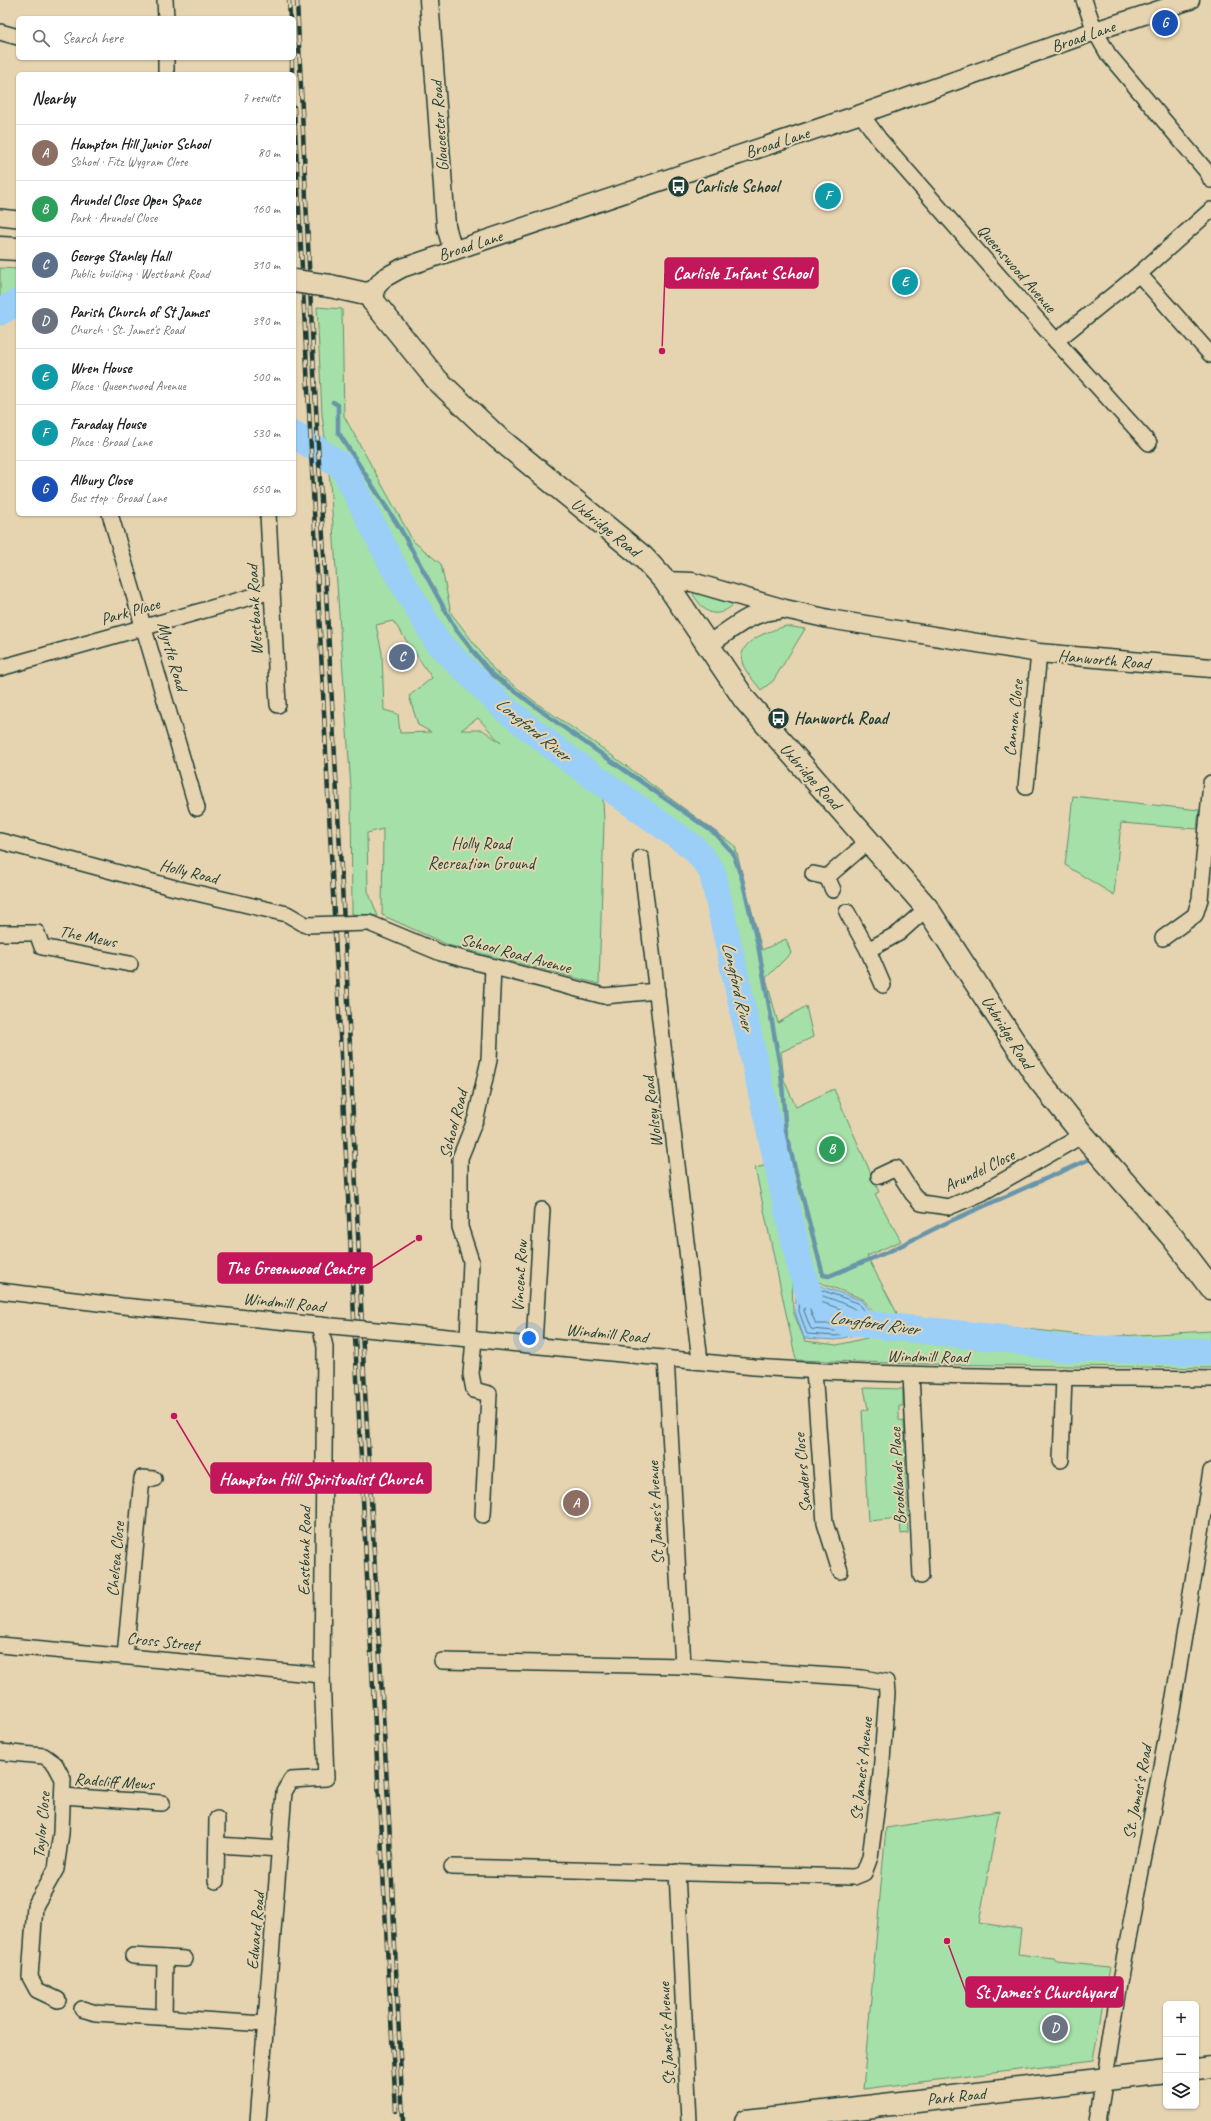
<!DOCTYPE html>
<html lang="en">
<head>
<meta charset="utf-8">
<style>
	body { margin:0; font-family:Caveat,sans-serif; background:#f2f2f2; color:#202124 }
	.controls { position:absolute; right:12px; bottom:12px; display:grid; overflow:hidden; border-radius:6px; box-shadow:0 1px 3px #0004 }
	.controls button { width:36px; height:36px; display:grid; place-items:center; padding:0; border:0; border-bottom:1px solid #e0e0e0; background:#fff; color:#202124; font:20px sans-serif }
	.you { position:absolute; left:529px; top:1338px; width:14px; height:14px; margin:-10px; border:3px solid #fff; border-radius:50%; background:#1a73e8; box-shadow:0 0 0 6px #1a73e833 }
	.badge { display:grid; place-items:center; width:26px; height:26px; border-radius:50%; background:#111827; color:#fff; font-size:13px; font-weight:700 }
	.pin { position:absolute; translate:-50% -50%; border:2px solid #fff; box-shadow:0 1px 4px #0006 }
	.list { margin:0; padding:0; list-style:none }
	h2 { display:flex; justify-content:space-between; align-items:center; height:52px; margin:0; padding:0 16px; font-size:17px }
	h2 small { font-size:13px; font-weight:400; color:#757577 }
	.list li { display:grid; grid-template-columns:26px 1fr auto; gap:12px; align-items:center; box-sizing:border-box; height:56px; padding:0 16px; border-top:1px solid #e0e0e0 }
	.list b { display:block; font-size:15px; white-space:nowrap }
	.list p { margin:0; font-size:13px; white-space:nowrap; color:#757577 }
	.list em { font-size:13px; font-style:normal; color:#757577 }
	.icon { flex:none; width:22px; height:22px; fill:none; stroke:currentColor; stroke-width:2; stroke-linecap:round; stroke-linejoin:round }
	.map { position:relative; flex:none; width:1211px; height:2121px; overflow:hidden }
	.search { position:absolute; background:#fff; box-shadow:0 1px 3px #0004; left:16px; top:16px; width:280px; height:44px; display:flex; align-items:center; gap:10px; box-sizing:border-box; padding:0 14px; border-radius:6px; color:#757577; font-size:15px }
	.panel { position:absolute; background:#fff; box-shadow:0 1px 3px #0004; left:16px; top:72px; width:280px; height:444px; border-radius:6px }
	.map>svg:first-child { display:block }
	.green { fill:#a4e0a7; stroke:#628e6e; fill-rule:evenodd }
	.water { fill:#9bcff8; stroke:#6995aa }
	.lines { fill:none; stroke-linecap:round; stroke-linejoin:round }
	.shore { stroke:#517782; stroke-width:1 }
	.stream { stroke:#6995aa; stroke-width:4.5 }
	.river { stroke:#9bcff8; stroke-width:27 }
	.minor-casing { stroke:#1f3d34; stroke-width:18 }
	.tertiary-casing { stroke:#1f3d34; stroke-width:21 }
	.primary-casing { stroke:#1f3d34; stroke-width:25 }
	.minor { stroke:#e6d4b1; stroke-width:15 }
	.tertiary { stroke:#e6d4b1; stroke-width:18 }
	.primary { stroke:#e6d4b1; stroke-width:22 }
	.rail-casing { stroke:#1f3d34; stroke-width:4.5 }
	.rail { stroke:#e6d4b1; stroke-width:3; stroke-dasharray:9; stroke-linecap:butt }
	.minor-bridge-casing { stroke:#1f3d34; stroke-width:18; stroke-linecap:butt }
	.primary-bridge-casing { stroke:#1f3d34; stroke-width:25; stroke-linecap:butt }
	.minor-bridge { stroke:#e6d4b1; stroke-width:15 }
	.primary-bridge { stroke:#e6d4b1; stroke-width:22 }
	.labels { text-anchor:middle; stroke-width:4; stroke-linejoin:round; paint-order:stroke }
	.street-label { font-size:17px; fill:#1f3d34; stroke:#e6d4b1 }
	.poi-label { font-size:17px; font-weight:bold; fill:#1f3d34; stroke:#e6d4b1; text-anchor:start }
	.park-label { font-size:17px; fill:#26453a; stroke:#e6d4b1 }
	.water-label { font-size:18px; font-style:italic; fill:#25443e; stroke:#e6d4b1 }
	.leader { fill:none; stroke:#c2185b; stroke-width:1.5 }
	.callout-dot { fill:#c2185b; stroke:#e6d4b1; stroke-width:1.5 }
	.callout { fill:#c2185b; stroke:#c2185b; stroke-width:1.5 }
	.callout-label { font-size:18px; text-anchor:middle; font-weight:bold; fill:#fff }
</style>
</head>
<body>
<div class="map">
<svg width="1211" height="2121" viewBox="0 0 1211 2121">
	<rect width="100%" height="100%" fill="#e6d4b1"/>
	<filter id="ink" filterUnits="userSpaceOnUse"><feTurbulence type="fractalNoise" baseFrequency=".025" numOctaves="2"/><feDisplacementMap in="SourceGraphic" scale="8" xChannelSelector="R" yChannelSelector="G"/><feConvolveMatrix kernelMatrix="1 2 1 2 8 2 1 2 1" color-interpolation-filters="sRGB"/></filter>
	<g filter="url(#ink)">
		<!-- green -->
		<g class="green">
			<path d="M0 268 18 269V312L0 324Z"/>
			<path d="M317 307 342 309 344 416 413 541 441 564 451 613 495 671 542 707 599 746 735 846 762 950 786 939 791 953 766 978 778 1023 806 1006 813 1037 781 1052 784 1080 796 1107 834 1089 879 1192 875 1194 901 1241 867 1256 898 1315 1100 1337 1211 1331V1348L1113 1347 1059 1344 883 1325 863 1299 816 1281 796 1260 775 1130 762 1111 766 1080 730 923 717 909 723 894 708 850 602 778 604 822 599 984 448 945 382 915 383 829 367 833 368 891 378 916 352 914 351 789 330 482 322 414ZM393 621 432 678 409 696 418 725 431 732 400 733 398 714 384 710 382 653 376 625ZM478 718 500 742 501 743 483 730H461Z"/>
			<path d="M695 591 732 602 733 605C714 621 704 612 693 594Z"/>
			<path d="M786 626 805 629 773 681 761 690C755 682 747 674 743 665 734 641 770 631 786 626Z"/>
			<path d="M1073 796 1199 810 1197 829 1121 823 1114 895 1065 865Z"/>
			<path d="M768 1165 792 1279 793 1311 805 1341 837 1345 875 1336 1060 1354 1211 1358V1368L924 1364 796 1360 755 1168Z"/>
			<path d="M864 1388 903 1389V1406H899V1420L904 1421 908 1533 901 1534 900 1518 868 1521 862 1411 868 1409Z"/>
			<path d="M999 1811 979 1923 1021 1929 1018 1954 1054 1958 1057 1962 1109 1967 1093 2061 863 2089 886 1828Z"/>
		</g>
		<!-- water -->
		<path class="water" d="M799 1261 815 1284 861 1300 882 1327 836 1340 804 1338 795 1312Z"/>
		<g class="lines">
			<!-- shore -->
			<g class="shore">
				<path d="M804 1276 813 1287 858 1303 873 1325 836 1336 807 1334 799 1311 802 1278Z"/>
				<path d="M808 1290C824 1299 860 1303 865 1322L835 1331 811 1329 804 1311 806 1292Z"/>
				<path d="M813 1299 851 1313 855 1318 834 1324H816L810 1310 811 1301Z"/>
			</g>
			<!-- stream -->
			<path class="stream" d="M333 402 338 405V432L401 530 455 628 476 655 492 674 563 727 717 835 733 853 742 879 758 945 781 1072 786 1134 823 1275 829 1276 890 1251 944 1224 1092 1158"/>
			<!-- river -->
			<g class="river">
				<path d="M0 312 18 302"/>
				<path d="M294 434 343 467 393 566 438 643 503 707 562 754 694 848 712 871 799 1261 809 1295"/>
				<path d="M845 1322 1007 1339 1058 1348 1211 1352"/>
			</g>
			<defs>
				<g id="minor">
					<path d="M165 0 166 18"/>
					<path d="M1084 0 1095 31 1108 54 1208 173 1211 180"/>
					<path d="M0 32 18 37"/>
					<path d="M166 74V58"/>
					<path d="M861 114 879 139 1056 341 1149 443"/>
					<path d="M0 217 18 219"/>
					<path d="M1139 274 1211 355"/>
					<path d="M1056 341 1139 274 1211 210"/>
					<path d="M110 514 197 808"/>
					<path d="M268 514 278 705"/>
					<path d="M0 668 272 591"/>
					<path d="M1026 787 1039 653"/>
					<path d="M0 841 175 888 287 914 306 925"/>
					<path d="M641 858 700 1361"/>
					<path d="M813 874 827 877 870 840"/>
					<path d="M827 877 833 890"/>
					<path d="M847 912 868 950 883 985"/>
					<path d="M369 923 441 953 604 996 657 991"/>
					<path d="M0 933H37L42 947 130 964"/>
					<path d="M1163 938 1195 915 1200 899 1211 783"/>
					<path d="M868 950 899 933 927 908"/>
					<path d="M879 1176 896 1168 912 1193 921 1203 949 1207 982 1193 1083 1135"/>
					<path d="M0 1291 123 1306 329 1326"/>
					<path d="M387 1331 754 1367C907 1377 1059 1377 1211 1379"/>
					<path d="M468 1339 471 1261 460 1227V1158L476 1118 489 1060 493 967"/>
					<path d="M474 1339 471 1374 474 1390 489 1394 483 1515"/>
					<path d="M534 1344 542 1210"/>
					<path d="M666 1358 683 1666"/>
					<path d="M814 1371 825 1523 840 1571"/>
					<path d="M911 1375 921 1576"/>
					<path d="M1061 1460 1064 1377"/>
					<path d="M0 1645 322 1675"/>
					<path d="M125 1656 142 1478 154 1479"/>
					<path d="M442 1661 683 1666 863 1678 886 1682 887 1693 881 1774 870 1857 864 1873 854 1877 452 1867"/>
					<path d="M0 1752 44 1756 55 1764 63 1779 61 1833 56 1869 35 1906 30 1977 37 1990 58 2000"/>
					<path d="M63 1796 162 1803"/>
					<path d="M217 1845 280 1849"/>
					<path d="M677 1872 689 2121"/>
					<path d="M216 1881 217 1819"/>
					<path d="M133 1956 185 1959"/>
					<path d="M82 2009 96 2013 266 2024"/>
					<path d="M164 2016 165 1958"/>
					<path d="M258 2121 284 1792 291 1780 326 1778 322 1675 325 1347 320 1325"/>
					<path d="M1098 2121 1121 1976 1172 1709 1211 1471"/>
				</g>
				<g id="tertiary">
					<path d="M429 0 446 226 453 251"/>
					<path d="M371 293 384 278 402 268 861 114 1095 31 1190 0"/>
					<path d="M665 581 692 582 785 609 829 619 1039 653 1211 668"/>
					<path d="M708 645C731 630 750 611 778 610"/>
				</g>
				<g id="primary">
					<path d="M0 248 18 249"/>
					<path d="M330 286 366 294 370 293 373 296V301"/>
					<path d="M373 301 437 380 496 436 643 557 665 581 745 700 927 908 1039 1080 1083 1135 1173 1238 1211 1288"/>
					<path d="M1196 2068 1211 2066"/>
					<path d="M746 2121 1166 2072"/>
				</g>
			</defs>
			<!-- minor casing -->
			<use href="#minor" class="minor-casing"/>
			<!-- tertiary casing -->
			<use href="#tertiary" class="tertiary-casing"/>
			<!-- primary casing -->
			<use href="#primary" class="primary-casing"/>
			<!-- minor -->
			<use href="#minor" class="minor"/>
			<!-- tertiary -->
			<use href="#tertiary" class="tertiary"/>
			<!-- primary -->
			<use href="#primary" class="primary"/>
			<defs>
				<g id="rail">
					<path d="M289 0 290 18"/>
					<path d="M297 0 313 353 347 978 364 1373 390 1839 403 2121"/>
					<path d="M292 58V74"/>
					<path d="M294 107 366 1559 396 2111"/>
				</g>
			</defs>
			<!-- rail casing -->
			<use href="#rail" class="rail-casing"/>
			<!-- rail -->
			<use href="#rail" class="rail"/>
			<defs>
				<g id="minor-bridge">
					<path d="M306 925 369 923"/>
					<path d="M332 1326 387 1331"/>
				</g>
				<path id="primary-bridge" d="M294 281 330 286"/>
			</defs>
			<!-- minor-bridge casing -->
			<use href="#minor-bridge" class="minor-bridge-casing"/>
			<!-- primary-bridge casing -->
			<use href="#primary-bridge" class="primary-bridge-casing"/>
			<!-- minor-bridge -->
			<use href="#minor-bridge" class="minor-bridge"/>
			<!-- primary-bridge -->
			<use href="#primary-bridge" class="primary-bridge"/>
		</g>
	</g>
	<!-- icons -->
	<defs>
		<symbol id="bus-disc" viewBox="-11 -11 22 22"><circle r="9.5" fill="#1f3d34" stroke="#e6d4b1"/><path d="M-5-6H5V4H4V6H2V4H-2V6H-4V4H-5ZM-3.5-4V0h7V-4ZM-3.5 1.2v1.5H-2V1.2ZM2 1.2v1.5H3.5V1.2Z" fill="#fff"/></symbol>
	</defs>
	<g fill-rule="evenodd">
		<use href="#bus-disc" x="666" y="174" width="25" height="25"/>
		<use href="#bus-disc" x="766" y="706" width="25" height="25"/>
	</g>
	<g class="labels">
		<!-- street labels -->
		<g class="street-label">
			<text transform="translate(1083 36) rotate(-19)" y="6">Broad Lane</text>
			<text transform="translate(439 126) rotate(-94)" y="6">Gloucester Road</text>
			<text transform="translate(777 142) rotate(-18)" y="6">Broad Lane</text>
			<text transform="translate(470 245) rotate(-18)" y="6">Broad Lane</text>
			<text transform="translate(1017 268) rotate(49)" y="6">Queenswood Avenue</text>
			<text transform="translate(606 527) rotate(39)" y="6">Uxbridge Road</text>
			<text transform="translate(254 610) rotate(-93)" y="6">Westbank Road</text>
			<text transform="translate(130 611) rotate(-16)" y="6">Park Place</text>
			<text transform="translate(173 656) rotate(74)" y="6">Myrtle Road</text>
			<text transform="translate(1104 659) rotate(5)" y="6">Hanworth Road</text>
			<text transform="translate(1013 718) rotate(-84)" y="6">Cannon Close</text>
			<text transform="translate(811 776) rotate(48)" y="6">Uxbridge Road</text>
			<text transform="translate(189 871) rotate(14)" y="6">Holly Road</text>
			<text transform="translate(88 936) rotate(11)" y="6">The Mews</text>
			<text transform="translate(516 953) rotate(15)" y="6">School Road Avenue</text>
			<text transform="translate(1008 1032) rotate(58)" y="6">Uxbridge Road</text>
			<text transform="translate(652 1112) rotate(-97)" y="6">Wolsey Road</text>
			<text transform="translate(453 1124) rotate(-75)" y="6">School Road</text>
			<text transform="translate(979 1170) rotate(-26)" y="6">Arundel Close</text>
			<text transform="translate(519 1276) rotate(-87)" y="6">Vincent Row</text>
			<text transform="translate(284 1302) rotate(6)" y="6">Windmill Road</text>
			<text transform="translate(607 1333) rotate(6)" y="6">Windmill Road</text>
			<text transform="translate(928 1356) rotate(1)" y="6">Windmill Road</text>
			<text transform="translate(802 1473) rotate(-95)" y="6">Sanders Close</text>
			<text transform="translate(897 1476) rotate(-93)" y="6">Brooklands Place</text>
			<text transform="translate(655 1513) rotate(-93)" y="6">St James's Avenue</text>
			<text transform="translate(304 1551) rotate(-89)" y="6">Eastbank Road</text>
			<text transform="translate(115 1559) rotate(-85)" y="6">Chelsea Close</text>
			<text transform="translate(163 1641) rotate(6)" y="6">Cross Street</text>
			<text transform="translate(861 1769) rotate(-84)" y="6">St James's Avenue</text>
			<text transform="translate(114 1781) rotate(4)" y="6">Radcliff Mews</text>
			<text transform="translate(1137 1792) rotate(-79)" y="6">St. James's Road</text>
			<text transform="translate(41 1825) rotate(-85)" y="6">Taylor Close</text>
			<text transform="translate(255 1931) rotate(-85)" y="6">Edward Road</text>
			<text transform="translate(666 2034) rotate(-93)" y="6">St James's Avenue</text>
			<text transform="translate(956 2096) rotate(-6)" y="6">Park Road</text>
		</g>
		<!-- poi labels -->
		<g class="poi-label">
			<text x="694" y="192">Carlisle School</text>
			<text x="794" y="724">Hanworth Road</text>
		</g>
		<!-- park labels -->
		<g class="park-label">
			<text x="481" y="849">Holly Road<tspan x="481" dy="20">Recreation Ground</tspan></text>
		</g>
		<!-- water labels -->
		<g class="water-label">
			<text transform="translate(533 729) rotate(39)" y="6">Longford River</text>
			<text transform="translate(738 986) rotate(77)" y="6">Longford River</text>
			<text transform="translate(874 1323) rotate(8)" y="6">Longford River</text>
		</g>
	</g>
	<!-- callouts -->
	<path class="leader" d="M662 351L665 273M419 1238L372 1268M174 1416L211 1478M947 1941L966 1992"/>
	<g class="callout-dot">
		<circle cx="662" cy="351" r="4"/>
		<circle cx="419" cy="1238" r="4"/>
		<circle cx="174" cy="1416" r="4"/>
		<circle cx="947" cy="1941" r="4"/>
	</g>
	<g class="callout">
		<rect x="665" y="258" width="153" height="30" rx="4"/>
		<rect x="218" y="1253" width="154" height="30" rx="4"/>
		<rect x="211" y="1463" width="220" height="30" rx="4"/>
		<rect x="966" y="1977" width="157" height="30" rx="4"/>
	</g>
	<g class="callout-label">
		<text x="742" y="279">Carlisle Infant School</text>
		<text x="295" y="1274">The Greenwood Centre</text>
		<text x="321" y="1485">Hampton Hill Spiritualist Church</text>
		<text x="1045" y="1998">St James's Churchyard</text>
	</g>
</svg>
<div class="controls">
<button>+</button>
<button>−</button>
<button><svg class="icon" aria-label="layers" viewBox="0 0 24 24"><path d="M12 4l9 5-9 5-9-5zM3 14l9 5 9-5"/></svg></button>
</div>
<div class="you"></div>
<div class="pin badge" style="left:576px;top:1503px;background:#8d6e63">A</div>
<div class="pin badge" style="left:832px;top:1149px;background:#2e9e5b">B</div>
<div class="pin badge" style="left:402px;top:657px;background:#5c6f8a">C</div>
<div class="pin badge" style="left:1055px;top:2028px;background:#6b7280">D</div>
<div class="pin badge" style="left:905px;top:282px;background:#0f9aa8">E</div>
<div class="pin badge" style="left:828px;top:196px;background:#0f9aa8">F</div>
<div class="pin badge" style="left:1165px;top:23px;background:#1a4fb4">G</div>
<div class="search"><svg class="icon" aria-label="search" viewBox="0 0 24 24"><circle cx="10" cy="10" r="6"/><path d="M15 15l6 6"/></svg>Search here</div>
<section class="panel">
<h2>Nearby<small>7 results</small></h2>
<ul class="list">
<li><span class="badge" style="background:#8d6e63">A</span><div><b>Hampton Hill Junior School</b><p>School · Fitz Wygram Close</p></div><em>80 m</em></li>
<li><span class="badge" style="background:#2e9e5b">B</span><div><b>Arundel Close Open Space</b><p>Park · Arundel Close</p></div><em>160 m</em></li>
<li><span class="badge" style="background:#5c6f8a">C</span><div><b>George Stanley Hall</b><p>Public building · Westbank Road</p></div><em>310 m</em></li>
<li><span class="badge" style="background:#6b7280">D</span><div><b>Parish Church of St James</b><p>Church · St. James's Road</p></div><em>390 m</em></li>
<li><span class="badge" style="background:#0f9aa8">E</span><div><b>Wren House</b><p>Place · Queenswood Avenue</p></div><em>500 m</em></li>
<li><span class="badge" style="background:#0f9aa8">F</span><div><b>Faraday House</b><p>Place · Broad Lane</p></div><em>530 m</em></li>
<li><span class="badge" style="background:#1a4fb4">G</span><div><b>Albury Close</b><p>Bus stop · Broad Lane</p></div><em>650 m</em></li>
</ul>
</section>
</div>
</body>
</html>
